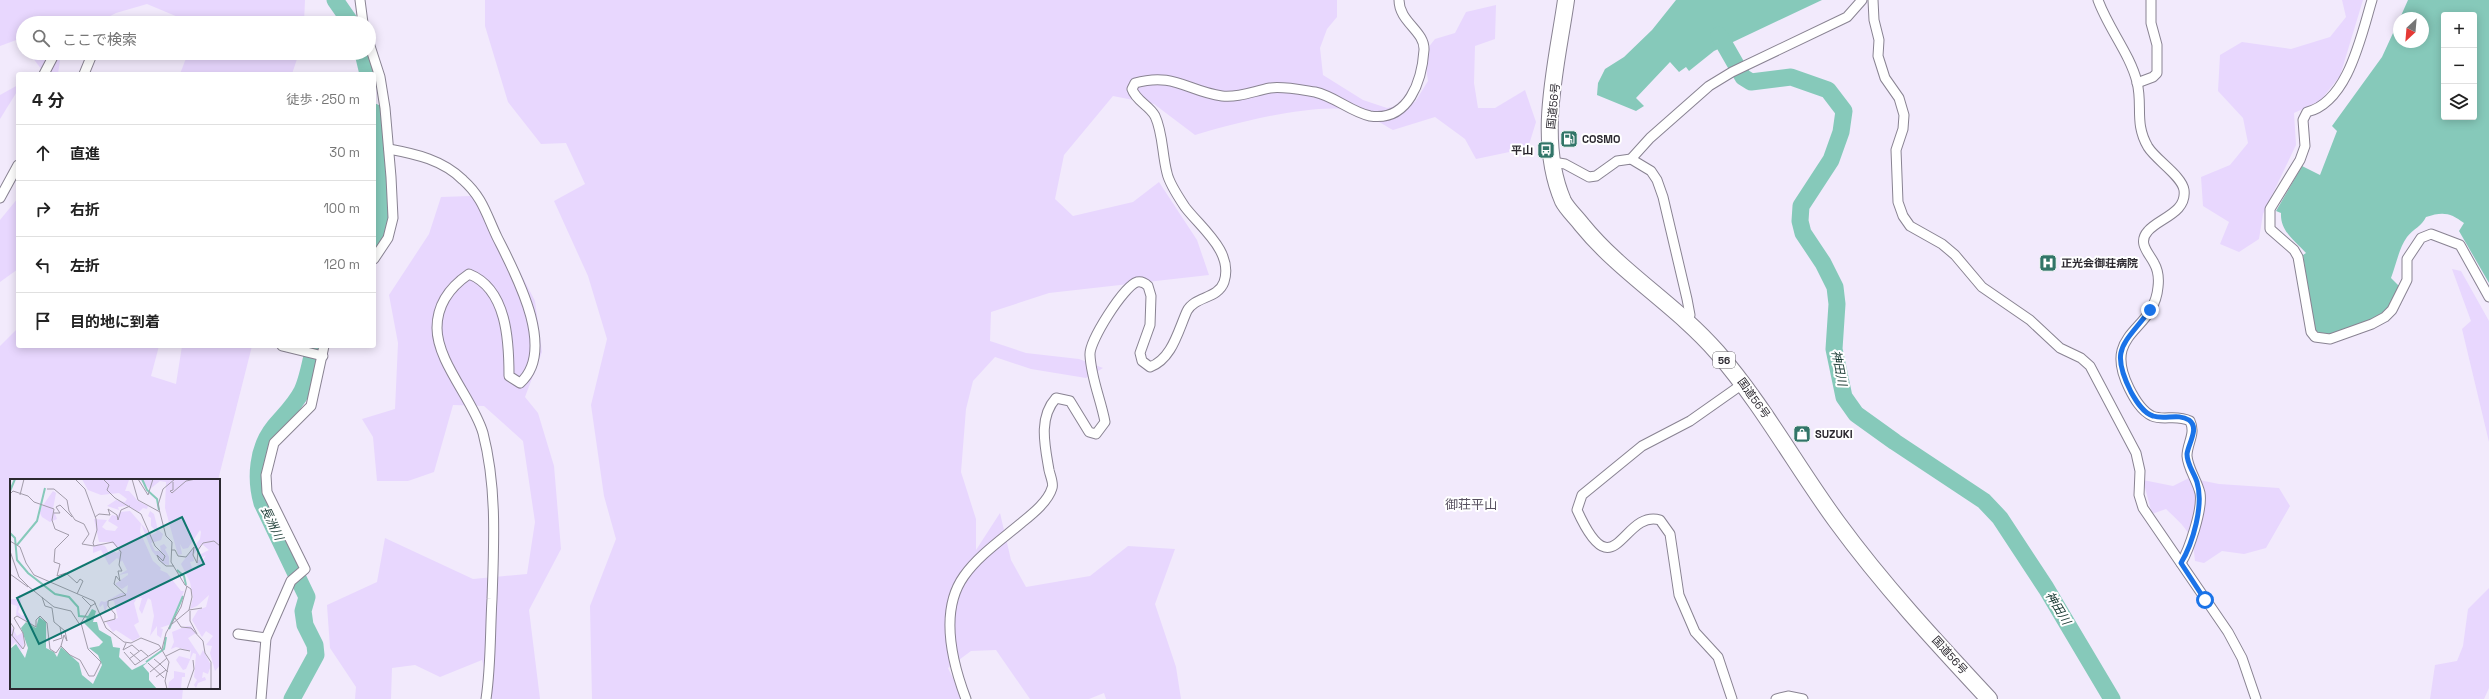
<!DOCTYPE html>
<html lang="ja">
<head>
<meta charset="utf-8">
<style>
	body { margin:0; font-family:"Space Grotesk","Noto Sans JP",sans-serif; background:#f6f6f6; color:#222 }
	.controls { position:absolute; right:12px; top:12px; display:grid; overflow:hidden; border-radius:4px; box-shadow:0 2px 10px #0003 }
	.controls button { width:36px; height:36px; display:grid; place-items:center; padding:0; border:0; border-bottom:1px solid #e0e0e0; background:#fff; color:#222; font:20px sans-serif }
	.compass { position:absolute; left:2393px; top:12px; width:36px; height:36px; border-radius:50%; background:#fff; box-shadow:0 2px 10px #0003; rotate:206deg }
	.stop { position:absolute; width:12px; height:12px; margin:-9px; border:3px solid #1a73e8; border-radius:50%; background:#fff }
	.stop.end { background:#1a73e8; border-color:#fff; box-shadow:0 1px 4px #0008 }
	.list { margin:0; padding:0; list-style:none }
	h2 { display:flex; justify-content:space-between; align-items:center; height:52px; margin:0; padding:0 16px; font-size:17px }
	h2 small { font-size:13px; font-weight:400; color:#767676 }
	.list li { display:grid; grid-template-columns:26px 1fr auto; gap:12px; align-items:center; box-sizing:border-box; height:56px; padding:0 16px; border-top:1px solid #e0e0e0 }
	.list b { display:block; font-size:15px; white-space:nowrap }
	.list em { font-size:13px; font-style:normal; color:#767676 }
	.icon { flex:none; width:22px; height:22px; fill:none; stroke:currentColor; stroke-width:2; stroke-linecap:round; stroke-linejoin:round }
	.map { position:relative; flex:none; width:2489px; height:699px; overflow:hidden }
	.search { position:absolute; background:#fff; box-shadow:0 2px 10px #0003; left:16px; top:16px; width:360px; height:44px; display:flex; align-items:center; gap:10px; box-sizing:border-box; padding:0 14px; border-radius:22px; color:#767676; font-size:15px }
	.panel { position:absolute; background:#fff; box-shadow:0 2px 10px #0003; left:16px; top:72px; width:360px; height:276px; border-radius:4px }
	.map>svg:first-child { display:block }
	.green { fill:#e8d7fe }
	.water { fill:#86c9ba; fill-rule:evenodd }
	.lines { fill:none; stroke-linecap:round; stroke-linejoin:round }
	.river { stroke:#86c9ba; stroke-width:17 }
	.street-casing { stroke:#898392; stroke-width:11 }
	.highway-casing { stroke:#898392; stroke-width:18 }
	.street { stroke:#fff; stroke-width:9 }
	.highway { stroke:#fff; stroke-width:16 }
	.route { stroke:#1a73e8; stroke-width:5 }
	.labels { text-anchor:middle; stroke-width:4; stroke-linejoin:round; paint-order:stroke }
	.shield { fill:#fff; stroke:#6b686d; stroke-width:1 }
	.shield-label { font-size:10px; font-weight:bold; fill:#2b282f }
	.street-label { font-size:11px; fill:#2b282f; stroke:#fff }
	.poi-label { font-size:11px; font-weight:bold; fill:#2b282f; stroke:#fff; text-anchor:start }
	.water-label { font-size:12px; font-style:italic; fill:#173831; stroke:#fff }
	.quarter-label { font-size:13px; fill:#57505f; stroke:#fff }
	.inset-river { fill:none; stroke:#86c9ba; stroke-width:2 }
	.inset-road { fill:none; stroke:#a29caa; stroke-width:1 }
	.view { fill:#0f766e; fill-opacity:0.15; stroke:#0f766e; stroke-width:2 }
	.inset-edge { fill:none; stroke:#2b282f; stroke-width:2 }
</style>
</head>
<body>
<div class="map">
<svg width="2489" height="699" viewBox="0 0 2489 699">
	<rect width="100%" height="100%" fill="#f2eafc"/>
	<!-- green -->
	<g class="green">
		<path d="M0 0H305L304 23H180L178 17 147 4 116 13 97 23H23V44L19 39 0 46Z"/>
		<path d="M485 0H1337V17L1327 29 1320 48 1323 75 1363 100 1387 108 1415 102 1428 81 1424 53 1435 39 1455 33 1466 12 1496 5 1495 39 1475 46 1474 83 1478 108H1495L1525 90 1536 122 1528 148 1476 159 1465 139 1435 117 1393 130C1382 124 1369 115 1358 111 1318 101 1235 123 1195 135L1154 104 1113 96 1064 155 1055 199 1073 216 1133 202 1159 182 1197 240 1209 275 1049 293 991 312 990 341 1026 353 1079 359 1103 368 1086 378 1031 369 995 357 973 381 966 409 961 472 976 519V550L1000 513 1011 560 1026 587 1090 576 1128 546 1175 549 1155 604 1176 667 1181 699H1106L1104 693 1089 699H1030L996 650 971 651 948 668 963 699H592L590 606 616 539 604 496 591 405 607 339 588 276 554 201 585 184 566 143 541 144 508 102 485 26Z"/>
		<path d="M2342 0H2363L2340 76 2320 101 2294 113 2296 145 2263 214 2259 239 2239 252 2220 244 2229 222 2203 206 2201 177 2230 165 2248 143 2243 118 2218 91 2220 55 2242 42 2291 49 2330 37 2346 17Z"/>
		<path d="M29 53H61L58 74H45Z"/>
		<path d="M188 53H299L292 74H180Z"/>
		<path d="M18 85V90L0 119V95Z"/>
		<path d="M471 196 506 245 535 301 542 352 525 397 538 413 554 466 561 549 529 610 540 699H492L482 660 440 677 415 665 392 668 391 699H355L356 687 330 648 327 605 377 582 385 538 473 579 527 574 535 522 523 441 484 406 453 405 434 472 408 481H377L373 437 362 419 395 409 398 343 389 295 429 234 441 197Z"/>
		<path d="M18 198V269L0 282V220Z"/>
		<path d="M2452 269 2461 271 2489 321V442L2462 329 2471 321Z"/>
		<path d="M18 328V346H159L151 376 176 384 182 346H252L218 480H11V688H183L182 699H0V346Z"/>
		<path d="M2189 478 2219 484 2279 488 2290 506 2266 548 2244 554 2222 551 2204 563 2195 561C2193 533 2186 528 2166 509L2152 514 2143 480 2173 486Z"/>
		<path d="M2489 588V688L2484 699H2430L2435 665 2457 661 2463 646 2468 609Z"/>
	</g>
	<!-- water -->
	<g class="water">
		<path d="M1676 0H1822L1714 51 1689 71 1686 67 1679 72 1670 62 1636 98 1644 106 1636 111 1597 95 1598 83 1605 69 1624 57 1652 30Z"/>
		<path d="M2408 0H2489V283L2459 231 2464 223C2451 213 2443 211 2426 217 2422 226 2413 229 2407 237 2399 248 2396 265 2391 278L2399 286C2396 294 2393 305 2386 311 2376 320 2342 334 2329 335 2323 335 2319 332 2314 330L2303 255 2306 253C2295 241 2280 231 2281 213L2276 211 2302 166 2320 175 2337 131 2332 126 2382 57 2399 20V42H2423V18H2400ZM2444 15H2474V117H2444Z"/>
	</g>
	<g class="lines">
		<!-- river -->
		<g class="river">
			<path d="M335 0 351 23"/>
			<path d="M1719 35 1743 77 1751 82 1791 77 1828 90 1844 111 1841 132 1831 160 1801 206 1800 221 1803 233 1823 263 1835 287 1837 304 1834 349 1844 397 1856 414 1895 442 1984 501 2000 518 2046 588 2112 699"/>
			<path d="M363 53 368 74"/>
			<path d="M374 112C379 148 393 209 374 241"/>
			<path d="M292 699 316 655 315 645 305 625 303 611 307 597 262 503C255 479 257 448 274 427 284 415 295 405 302 391 308 378 311 360 314 346"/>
		</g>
		<defs>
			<g id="street">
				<path d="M360 0 363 23"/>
				<path d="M1873 0 1874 20 1879 40 1878 56 1885 78 1899 98 1904 115 1903 129 1896 150 1898 202 1903 216 1910 226 1942 244 1955 255 1982 287 2030 320 2060 348 2081 358 2090 366 2136 453 2140 471 2139 495 2143 508 2228 632 2242 658 2256 699"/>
				<path d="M2098 0C2108 28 2130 54 2137 82 2143 106 2134 123 2148 147 2156 160 2182 176 2184 190 2187 213 2159 218 2148 231 2137 243 2149 253 2154 263 2158 270 2159 279 2158 287 2154 333 2101 331 2129 388 2134 398 2141 411 2152 416 2164 421 2176 414 2190 421 2196 434 2187 443 2187 456 2188 469 2197 480 2200 493 2203 509 2189 550 2181 563"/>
				<path d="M2372 0C2361 36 2348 102 2307 112L2303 120 2305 146 2300 160 2270 209V229L2294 250 2298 257 2311 332 2315 337 2330 339 2372 324 2385 317 2392 310 2407 280V259L2421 238 2431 234 2460 245 2489 297"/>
				<path d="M369 43 380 77 385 108 391 177 393 218 388 238 374 259"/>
				<path d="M44 74 55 53"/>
				<path d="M84 74 91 57V53"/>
				<path d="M2137 83 2153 77 2157 73V45L2151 23V0"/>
				<path d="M389 149C416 154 443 160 463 180 483 198 486 214 497 237 514 271 558 350 520 383L509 376C509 341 507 289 469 274 450 287 437 304 437 328 437 362 474 401 483 433 497 487 494 544 492 599 490 633 491 666 486 699"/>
				<path d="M1631 159 1650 138 1709 86 1732 72 1847 17 1862 0"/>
				<path d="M1553 162 1565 164 1589 177 1596 176 1617 161 1631 159 1651 171 1657 180 1663 197 1687 299 1690 315 1687 323"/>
				<path d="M0 198 18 165"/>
				<path d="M282 346 323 356"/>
				<path d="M238 634 266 638"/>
				<path d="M261 699 266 638 291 581 305 569 267 492 266 475 274 443 311 406 324 346"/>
				<path d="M966 699C952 662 939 611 964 576 978 556 1001 540 1020 524 1031 515 1048 502 1052 488 1054 484 1050 475 1049 470 1045 446 1038 418 1056 398L1070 401 1089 432 1096 434 1105 422C1101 400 1091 378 1090 355 1089 341 1124 286 1137 282 1142 281 1145 283 1148 286L1151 296 1150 325 1140 353 1142 361 1150 367C1172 359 1178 331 1187 311 1195 296 1218 299 1224 282 1234 252 1201 228 1185 207 1179 198 1169 183 1167 173 1162 154 1163 133 1155 116 1149 105 1136 101 1132 89L1135 83C1174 72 1187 91 1222 96 1238 98 1254 91 1270 88 1283 86 1302 90 1315 92 1334 96 1351 112 1370 116 1409 122 1422 80 1424 50 1425 31 1399 22 1399 0"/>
				<path d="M1732 699 1718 657 1695 632 1679 595 1670 534 1660 520C1622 509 1615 594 1577 510L1582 495 1642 446 1690 421 1744 383"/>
				<path d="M1776 699 1788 696 1803 699"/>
			</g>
			<path id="highway" d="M1566 0C1557 64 1536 139 1563 201 1567 209 1576 217 1582 225 1621 273 1676 305 1717 352 1763 405 1796 466 1837 522 1883 585 1936 642 1989 699"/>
		</defs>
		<!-- street casing -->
		<use href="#street" class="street-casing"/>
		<!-- highway casing -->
		<use href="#highway" class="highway-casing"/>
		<!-- street -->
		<use href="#street" class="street"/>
		<!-- highway -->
		<use href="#highway" class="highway"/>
	</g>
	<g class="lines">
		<!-- route -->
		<path class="route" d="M2150 310C2124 345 2109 348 2131 392 2136 401 2143 413 2153 416 2165 420 2178 413 2189 420 2200 428 2188 444 2187 454 2187 465 2194 472 2197 482 2204 505 2193 543 2181 563L2205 600"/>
	</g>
	<!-- icons -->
	<defs>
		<symbol id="fuel-square" viewBox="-11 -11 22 22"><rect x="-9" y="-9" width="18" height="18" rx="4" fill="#317568" stroke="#fff"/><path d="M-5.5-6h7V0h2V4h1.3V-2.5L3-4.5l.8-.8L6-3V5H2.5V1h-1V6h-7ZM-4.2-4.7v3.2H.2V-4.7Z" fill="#fff"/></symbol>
		<symbol id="bus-square" viewBox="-11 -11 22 22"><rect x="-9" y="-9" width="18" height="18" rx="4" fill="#317568" stroke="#fff"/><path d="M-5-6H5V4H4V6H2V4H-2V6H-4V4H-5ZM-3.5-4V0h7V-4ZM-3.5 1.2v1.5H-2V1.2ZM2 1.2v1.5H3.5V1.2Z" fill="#fff"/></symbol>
		<symbol id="hospital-square" viewBox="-11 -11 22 22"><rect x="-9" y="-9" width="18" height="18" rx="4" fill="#317568" stroke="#fff"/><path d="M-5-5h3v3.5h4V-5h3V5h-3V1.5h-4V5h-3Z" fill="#fff"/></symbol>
		<symbol id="shop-square" viewBox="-11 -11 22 22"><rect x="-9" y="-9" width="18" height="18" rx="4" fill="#317568" stroke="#fff"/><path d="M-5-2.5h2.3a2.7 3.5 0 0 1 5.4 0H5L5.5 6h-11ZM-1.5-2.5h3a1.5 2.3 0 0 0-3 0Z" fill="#fff"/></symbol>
	</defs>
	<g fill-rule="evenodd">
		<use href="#fuel-square" x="1559" y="129" width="20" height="20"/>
		<use href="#bus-square" x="1536" y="140" width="20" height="20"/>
		<use href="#hospital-square" x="2038" y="253" width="20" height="20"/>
		<use href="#shop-square" x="1792" y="424" width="20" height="20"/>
	</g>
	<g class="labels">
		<!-- shield labels -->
		<rect class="shield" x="1713" y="352" width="22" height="16" rx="3"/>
		<g class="shield-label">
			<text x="1724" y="364">56</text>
		</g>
		<!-- street labels -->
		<g class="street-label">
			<text transform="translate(1553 106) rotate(-84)" y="4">国道56号</text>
			<text transform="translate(1754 398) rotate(54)" y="4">国道56号</text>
			<text transform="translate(1950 655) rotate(48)" y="4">国道56号</text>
		</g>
		<!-- poi labels -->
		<g class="poi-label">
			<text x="1582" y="143">COSMO</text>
			<text x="1533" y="154" text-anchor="end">平山</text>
			<text x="2061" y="267">正光会御荘病院</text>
			<text x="1815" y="438">SUZUKI</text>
		</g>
		<!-- water labels -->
		<g class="water-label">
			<text transform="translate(1839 368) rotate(79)" y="4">神田川</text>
			<text transform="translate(272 523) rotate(65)" y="4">長洲川</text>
			<text transform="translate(2058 608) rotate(59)" y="4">神田川</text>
		</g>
		<!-- quarter labels -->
		<g class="quarter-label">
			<text x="1471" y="509">御荘平山</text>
		</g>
	</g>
	<!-- overview -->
	<g transform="translate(10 479)">
		<rect width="210" height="210" fill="#f2eafc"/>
		<path d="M72 0 119 1 115 12H119L128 22 138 27 137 30 133 29 129 33 117 27 108 28 109 31 97 27 106 21 115 23 117 20 109 14 91 16 78 11ZM129 0H210V186L205 192 200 174 202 167 196 166 203 157 196 152 192 158 182 141 188 131 196 128 199 116 187 127 180 130 183 119 180 103 171 85 190 60 191 53 190 51 178 69 173 70 170 65 172 75 168 76 155 29 156 3 150 2 140 10ZM192 65 199 71 191 75 190 80 196 76 193 81H188L187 87 182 89 180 83 184 82 183 76ZM43 12 46 14 43 30 47 40 40 43 32 38 29 32ZM120 32 141 56 147 53 141 47V39L138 37 140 32 144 35 148 51 153 55 151 61 141 64 145 72H151L150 67 154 65 157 69 155 70 159 78V86L153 85 142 72 131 45 130 53 143 82 151 89 150 91 157 94 171 112H174L161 145 150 149 153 150 151 159 147 156V147L140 157 144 137 141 121 138 119 132 135 129 130 132 119H127L124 124 129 143 124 146 130 158 123 162 106 151 103 153 96 143 108 139 104 122H99L95 133 93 125 90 128 89 126 91 122 95 123 111 114H117L118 106 112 110 105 105 118 96V94L109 96 117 91 112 81 111 83 107 79 99 86 91 71 83 74V68L88 65 95 67 99 74 102 71 107 74 110 71 101 63H89L84 40 97 41 92 48 96 51 105 52 108 48 98 42 102 36 107 37 110 33ZM10 114 11 124 8 133 12 137 15 135 23 146 6 136 7 127 1 125V120H7ZM0 145 7 157 13 153 14 165 11 172 5 163 0 169ZM177 147H181L186 154 178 159 190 177 193 171 201 186 198 195 193 193 192 199 195 198 196 201 188 204 186 209 184 206 187 201 184 198 186 175 183 174 176 190 173 191 166 181 169 177 180 180 181 172 166 168 161 170 164 163 162 153ZM164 192 175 194V198H172L171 210H158L159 203 164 199Z" fill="#e8d7fe" fill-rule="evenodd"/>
		<path d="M82 130 86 132 83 143H87L89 151 101 158 103 168 110 169 109 178 122 191 138 183 133 187 139 194V201L147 210H0V170L6 165 15 179 18 169 11 149 16 143 26 149 29 138 36 143V169L44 173 47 178 51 168 69 184 72 196 83 205 92 186 88 176 79 169 89 167 93 163 74 144Z" fill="#86c9ba"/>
		<path class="inset-river" d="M132 0 137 11 147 20 149 31M0 12 5 0M0 54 5 59 7 81 18 94 45 115 59 118 68 128 69 137 79 138M7 66 27 42 35 9M167 91 174 97 176 106M159 150 173 117M136 183 154 170 156 158"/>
		<path class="inset-road" d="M65 0 75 10 86 40 87 51 83 64 84 67M93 0 99 6 97 11 105 19 131 35 145 67 155 77 153 82 147 76 149 81 156 87H164M122 0 128 21 150 33M128 0 138 16 143 0M163 3V11L160 12 162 14 176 2 186 0M37 10H44L57 21 59 32 65 41 74 45 79 55 72 65 84 67 103 63 111 73 109 86 112 92H108L110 102 106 97 104 105 116 116 98 122V127L105 135V140L94 143M0 15 3 12 18 17 24 23 44 30 42 41 45 50 59 56 45 70 44 83 50 85 47 97 56 94 67 104 70 100 73 102 67 115M10 16 14 0M44 34H50L46 28 50 26 62 38M85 38 89 35 100 36 98 30 107 36 108 41 111 31 120 27M0 62 10 68 16 84 24 96 84 122 96 149 114 163 121 164 131 159 149 166 159 183 155 202 157 210M161 71H165L168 77 176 78 184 68 183 76 187 84 188 71 193 64 204 62 210 67M0 72 9 98 19 108 44 128 61 132 70 146M0 95 18 108M72 118 81 127M179 131 192 129M180 132V142L187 155M165 139 171 148 181 149 193 162 195 174 201 183V210M0 143 4 149 2 157M162 145 179 131 182 118 181 110 175 106 161 83 162 63 156 57 148 26 153 10 165 0M0 154 13 170 15 166 13 154 4 139 7 137 26 148V141L30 137 37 144 40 170 46 174 51 167 54 156 57 162 55 152 44 143 42 129 35 127 32 118M43 162 52 159 50 148M116 164 113 171 122 166 129 172M51 167 60 176 70 181 79 197H84L91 183 78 170 71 144 81 127 86 124M152 170 156 154 171 128 177 107M114 173 125 186 151 169M120 173 130 182M156 177 170 170 180 172M157 179 150 185 158 193M119 180 131 171 138 177M138 184 154 199M140 193 150 185 144 180M146 198 156 191M177 210 184 190 183 181"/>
		<path class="view" d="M172 38 194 85 29 165 7 119Z"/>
		<rect width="210" height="210" class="inset-edge"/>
	</g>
</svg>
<div class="controls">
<button>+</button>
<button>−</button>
<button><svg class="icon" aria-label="layers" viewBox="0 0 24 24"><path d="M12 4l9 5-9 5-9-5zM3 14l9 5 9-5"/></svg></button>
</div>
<svg class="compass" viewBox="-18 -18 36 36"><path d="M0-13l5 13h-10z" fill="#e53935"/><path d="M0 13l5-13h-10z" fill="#767676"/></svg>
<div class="stop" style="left:2205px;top:600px"></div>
<div class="stop end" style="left:2150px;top:310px"></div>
<div class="search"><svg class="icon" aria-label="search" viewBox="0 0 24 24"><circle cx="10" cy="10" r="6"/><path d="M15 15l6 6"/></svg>ここで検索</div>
<section class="panel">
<h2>4 分<small>徒歩 · 250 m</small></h2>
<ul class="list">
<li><svg class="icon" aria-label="ahead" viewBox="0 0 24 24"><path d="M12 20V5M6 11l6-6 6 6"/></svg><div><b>直進</b></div><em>30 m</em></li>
<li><svg class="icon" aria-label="right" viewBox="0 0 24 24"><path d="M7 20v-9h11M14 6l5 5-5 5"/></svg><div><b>右折</b></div><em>100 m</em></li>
<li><svg class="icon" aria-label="left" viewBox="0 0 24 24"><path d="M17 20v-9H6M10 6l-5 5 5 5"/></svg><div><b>左折</b></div><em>120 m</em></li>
<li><svg class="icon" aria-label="arrive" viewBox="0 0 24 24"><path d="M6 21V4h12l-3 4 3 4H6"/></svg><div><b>目的地に到着</b></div></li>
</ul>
</section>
</div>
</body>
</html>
